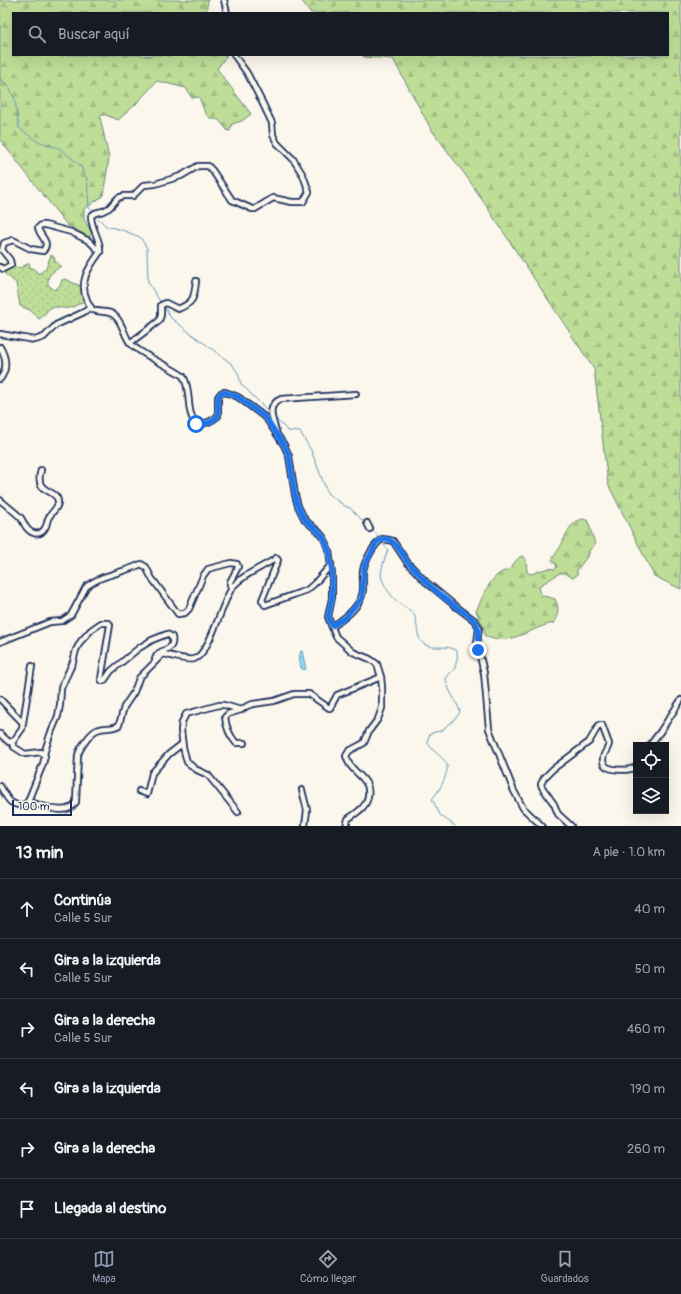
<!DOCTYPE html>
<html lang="es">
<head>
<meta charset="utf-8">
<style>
	body { margin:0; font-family:Pangolin,sans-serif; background:#242831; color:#f1f3f6 }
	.controls { position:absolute; right:12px; bottom:12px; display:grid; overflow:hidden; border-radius:0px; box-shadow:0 4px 16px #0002 }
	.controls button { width:36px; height:36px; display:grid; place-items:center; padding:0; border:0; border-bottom:1px solid #363941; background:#171b24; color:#f1f3f6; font:20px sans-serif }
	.scale { position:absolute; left:12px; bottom:10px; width:60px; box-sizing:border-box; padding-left:4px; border:2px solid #1b2f5e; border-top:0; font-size:11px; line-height:14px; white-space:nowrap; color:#1b2f5e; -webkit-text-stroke:3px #fbf7ec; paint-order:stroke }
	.stop { position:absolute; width:12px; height:12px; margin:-9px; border:3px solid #1a73e8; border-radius:50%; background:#fff }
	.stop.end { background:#1a73e8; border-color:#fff; box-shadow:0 1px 4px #0008 }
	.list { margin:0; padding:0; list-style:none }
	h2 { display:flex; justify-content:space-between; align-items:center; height:52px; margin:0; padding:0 16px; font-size:17px }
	h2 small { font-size:13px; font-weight:400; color:#9ea1a6 }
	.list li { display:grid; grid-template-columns:26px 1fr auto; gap:12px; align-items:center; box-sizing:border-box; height:60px; padding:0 16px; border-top:1px solid #363941 }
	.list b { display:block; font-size:15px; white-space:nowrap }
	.list p { margin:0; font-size:13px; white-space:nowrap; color:#9ea1a6 }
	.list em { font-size:13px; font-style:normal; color:#9ea1a6 }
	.icon { flex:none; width:22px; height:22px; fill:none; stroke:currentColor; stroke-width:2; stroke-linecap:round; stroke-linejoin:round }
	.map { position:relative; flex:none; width:681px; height:826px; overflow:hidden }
	.search { position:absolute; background:#171b24; box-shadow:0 4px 16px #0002; left:12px; right:12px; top:12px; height:44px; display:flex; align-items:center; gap:10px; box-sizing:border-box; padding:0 14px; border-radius:0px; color:#9ea1a6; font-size:15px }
	.sheet { height:412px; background:#171b24 }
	nav { display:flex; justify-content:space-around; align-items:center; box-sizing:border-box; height:56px; border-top:1px solid #363941; background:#171b24; font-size:11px; color:#9ea1a6 }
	nav a { display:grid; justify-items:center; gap:2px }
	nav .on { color:#919bb2 }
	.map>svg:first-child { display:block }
	.green { fill:url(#green-dots); stroke:#6c867a }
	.forest { fill:url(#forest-firs); stroke:#6c867a }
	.water { fill:url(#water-waves); stroke:#6397b9 }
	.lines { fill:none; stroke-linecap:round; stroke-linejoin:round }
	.stream { stroke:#6397b9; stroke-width:1 }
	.street-casing { stroke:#1b2f5e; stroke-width:8 }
	.street { stroke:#fbf7ec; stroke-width:4.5 }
	.route { stroke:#1a73e8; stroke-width:5 }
</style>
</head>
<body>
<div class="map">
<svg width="681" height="826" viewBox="0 0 681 826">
	<defs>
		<pattern id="green-dots" width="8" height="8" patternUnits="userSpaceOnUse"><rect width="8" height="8" fill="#bede97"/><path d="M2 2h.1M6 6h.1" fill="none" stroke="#a3bf85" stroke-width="1.8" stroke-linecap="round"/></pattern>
		<pattern id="forest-firs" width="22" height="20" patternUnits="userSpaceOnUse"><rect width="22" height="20" fill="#bede97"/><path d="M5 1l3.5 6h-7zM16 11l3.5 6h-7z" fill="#a3bf85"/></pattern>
		<pattern id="water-waves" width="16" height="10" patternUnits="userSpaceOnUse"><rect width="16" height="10" fill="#93dcf5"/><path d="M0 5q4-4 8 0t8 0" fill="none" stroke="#7ebdd4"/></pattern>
	</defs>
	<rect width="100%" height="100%" fill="#fbf7ec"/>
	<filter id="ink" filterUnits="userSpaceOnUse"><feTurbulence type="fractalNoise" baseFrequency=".025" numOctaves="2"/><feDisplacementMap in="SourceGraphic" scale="8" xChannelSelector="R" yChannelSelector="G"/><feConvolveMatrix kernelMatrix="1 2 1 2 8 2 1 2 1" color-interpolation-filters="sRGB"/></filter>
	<g filter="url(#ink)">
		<!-- green -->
		<path class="green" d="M51 255 54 257 55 261 61 266C53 273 47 273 48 285L55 290 60 285 62 280 66 279 73 283 81 286 84 301C79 304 74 307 69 308 63 310 57 305 50 308 46 311 44 317 39 319L30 310 20 306 16 283 4 273 14 266 20 268 29 263 30 265 29 267 35 269 37 273H40L46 268Z"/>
		<!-- forest -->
		<g class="forest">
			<path d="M0 0H208L206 13H13V55H227L217 69 251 114 242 121 232 124 230 131H228L219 120 210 118 205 113 199 97 192 98 186 88 157 81 135 105 118 120 106 115H102L100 117 109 158 103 196 84 209V219L92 233 89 237 67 225 0 140Z"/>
			<path d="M301 0H681V589L654 576 608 484 594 369 469 180 431 129 393 59 364 57 362 55H668V13H311Z"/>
			<path d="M584 519 588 521 595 544 589 551V554L577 570V575L573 578 565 573H560L539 586 541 595 555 599C560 608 558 614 554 623 531 627 509 648 485 636L484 628 476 611C482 599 488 581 500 573 503 571 507 571 509 569 514 565 515 559 522 556L526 559 527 572 530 574C541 572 543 567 555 569L557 566 552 560C554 556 557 552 559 549 566 538 568 521 584 519Z"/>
		</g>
		<!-- water -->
		<path class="water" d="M301 651H302L306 669 304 670 301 668C300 662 298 657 301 651Z"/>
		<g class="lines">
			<!-- stream -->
			<g class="stream">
				<path d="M0 79 9 86 15 100 19 128 37 141 59 148 80 165 87 179 89 208 93 212"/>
				<path d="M95 215 106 226 122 230 140 237 147 248 148 282 161 303"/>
				<path d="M163 305 171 318 189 332 232 364 238 373 241 384 269 412"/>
				<path d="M274 417 288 431 300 432 311 450 328 494 345 506 350 508 364 522"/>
				<path d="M371 528 380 538"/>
				<path d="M381 541 388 550C385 557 382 566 381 574 381 583 393 599 400 604 404 607 410 610 413 613 419 622 415 638 424 644 435 651 446 643 457 651 458 659 456 661 455 668L446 678C447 691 457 700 460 712 458 715 455 719 452 722 447 726 451 721 447 725 446 726 444 729 443 730 437 733 430 730 428 739 426 748 442 755 446 763 451 771 438 793 432 799L440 815 455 826"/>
			</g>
			<defs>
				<g id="street">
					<path d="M224 0 227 13"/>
					<path d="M100 252C101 239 91 230 91 216L95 213 103 211 109 208 118 198 123 196H133L144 185 155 184 181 176 198 166H208L212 170 232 200 252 209H255L273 198 292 202H303L309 192 303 175 293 159 277 143 273 135 272 123 262 102 247 73 234 55"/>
					<path d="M0 267 3 269 11 265 10 260 2 250 4 243 13 240 31 249 43 251C51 242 40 237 38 228L41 225H45L71 232 89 241 100 252C90 266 78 281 87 300 88 303 90 308 93 310 101 313 111 310 116 317 123 324 125 338 131 344 143 356 168 365 183 376 192 390 185 411 196 424 204 425 212 421 218 416V397L221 393 225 392 238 397 266 418 284 445 289 456 295 495 298 506 305 520 319 532 324 538 329 551 332 574V598L328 617 336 637 353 652 370 659 377 664 381 677 382 687V708L378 719 369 731 364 743 349 751 346 756C347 759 348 762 350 765 358 776 371 781 368 796 367 807 356 813 348 819L346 826"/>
					<path d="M0 334 35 340 44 337 56 325 84 312 91 307"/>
					<path d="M130 343 159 321 161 315V305L166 303 178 309C195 302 194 297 196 281"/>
					<path d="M0 347C6 357 8 369 0 379"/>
					<path d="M276 431C272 418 266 405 281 399L356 394"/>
					<path d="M0 500C7 506 15 512 21 518 23 521 24 524 26 527 31 534 40 537 45 528 47 525 47 522 48 519 50 513 59 508 58 501 57 491 41 492 40 482 39 478 40 473 41 470"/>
					<path d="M367 523 370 529"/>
					<path d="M332 627C343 619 355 611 361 598 365 590 362 580 363 571 364 562 375 543 382 539L389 540 393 541 407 562 426 582 454 605 474 620 477 624 479 628 477 643 484 673 489 729 514 791 523 808 542 826"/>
					<path d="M0 642 50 622 62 621 71 615 86 587C101 574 124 573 141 564L146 567 151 577 178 614 185 613 189 609 203 576 208 569 231 563 237 564 238 567 230 582V585L233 586"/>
					<path d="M32 666 22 729 12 743 14 747 25 754 41 752 45 756 43 764 28 801 29 802C43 805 67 818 76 802L78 755C80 748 91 732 97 730 105 726 112 730 119 725L124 707 134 692 139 678 162 655 164 654C171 656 188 661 194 659 210 654 222 602 232 588 240 576 263 567 275 559L276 558 278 560 262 600 265 605 307 590 314 584 331 565"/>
					<path d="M0 699 23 723"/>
					<path d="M241 710 228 714 225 717C226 727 230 736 236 743H244"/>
					<path d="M0 734 9 742 13 741"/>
					<path d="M650 745 660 732 681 700"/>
					<path d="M44 754 50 735 58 716 60 705 61 688 73 662 76 650 81 641 91 630 101 623H109L110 625 101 679 102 681H104L111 671 139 648 152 640 167 634 172 637C175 654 159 646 155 659L156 660"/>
					<path d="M0 786C8 798 8 806 24 805L28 802"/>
					<path d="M302 790 307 810 305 826"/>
					<path d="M139 791 147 794 152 773 169 754 182 744"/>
					<path d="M238 812 208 775 195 769 187 762 183 747 181 730 182 722 186 714 219 705H224L241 710 247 706 253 704 274 701 294 694H309L329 708H330L336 697 337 695 381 677"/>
					<path d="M571 826 558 814 554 804 542 787 541 784 544 778 553 769 589 742 599 725H602L609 744C608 750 602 754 603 761 604 772 629 771 636 767"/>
				</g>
			</defs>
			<!-- street casing -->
			<use href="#street" class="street-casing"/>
			<!-- street -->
			<use href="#street" class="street"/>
		</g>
	</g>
	<g class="lines" filter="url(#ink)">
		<!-- route -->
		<path class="route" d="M196 424C204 425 212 422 218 416V397L221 393 225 392 238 397 266 418 284 445 289 456 295 496 298 506 305 520 319 532 324 538 329 551 332 574V598L328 617 332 626 345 618 362 598 364 566 377 542C391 531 399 550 406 560 410 565 414 569 418 573 429 586 441 596 455 606 461 611 472 616 476 623 481 630 477 641 478 650"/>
	</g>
</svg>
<div class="controls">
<button><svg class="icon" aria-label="locate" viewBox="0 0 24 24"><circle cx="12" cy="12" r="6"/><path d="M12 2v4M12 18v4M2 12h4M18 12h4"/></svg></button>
<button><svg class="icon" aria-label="layers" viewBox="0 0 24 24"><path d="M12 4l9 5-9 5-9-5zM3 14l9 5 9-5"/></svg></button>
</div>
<div class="scale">100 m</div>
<div class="stop" style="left:196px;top:424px"></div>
<div class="stop end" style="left:478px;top:650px"></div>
<div class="search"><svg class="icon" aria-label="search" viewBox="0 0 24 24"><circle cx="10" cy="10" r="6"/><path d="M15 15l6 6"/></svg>Buscar aquí</div>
</div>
<section class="sheet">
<h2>13 min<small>A pie · 1.0 km</small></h2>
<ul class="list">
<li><svg class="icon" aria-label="ahead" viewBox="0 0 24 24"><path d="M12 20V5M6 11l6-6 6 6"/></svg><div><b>Continúa</b><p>Calle 5 Sur</p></div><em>40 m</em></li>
<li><svg class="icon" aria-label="left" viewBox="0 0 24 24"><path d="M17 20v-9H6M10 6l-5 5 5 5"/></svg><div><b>Gira a la izquierda</b><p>Calle 5 Sur</p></div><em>50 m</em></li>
<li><svg class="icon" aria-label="right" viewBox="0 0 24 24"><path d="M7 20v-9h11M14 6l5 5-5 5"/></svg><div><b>Gira a la derecha</b><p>Calle 5 Sur</p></div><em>460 m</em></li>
<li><svg class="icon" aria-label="left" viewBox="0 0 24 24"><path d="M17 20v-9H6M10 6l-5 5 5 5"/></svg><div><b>Gira a la izquierda</b></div><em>190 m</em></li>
<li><svg class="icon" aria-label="right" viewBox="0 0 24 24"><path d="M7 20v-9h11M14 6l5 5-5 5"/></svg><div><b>Gira a la derecha</b></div><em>260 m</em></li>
<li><svg class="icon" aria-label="arrive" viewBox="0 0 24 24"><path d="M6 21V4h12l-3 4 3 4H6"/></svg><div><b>Llegada al destino</b></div></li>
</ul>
</section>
<nav>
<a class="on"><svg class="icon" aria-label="map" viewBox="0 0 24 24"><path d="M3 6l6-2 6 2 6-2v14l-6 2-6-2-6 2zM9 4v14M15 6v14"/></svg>Mapa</a>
<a><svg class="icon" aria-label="directions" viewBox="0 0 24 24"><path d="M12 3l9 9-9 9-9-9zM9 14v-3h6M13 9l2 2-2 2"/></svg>Cómo llegar</a>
<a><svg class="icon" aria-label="saved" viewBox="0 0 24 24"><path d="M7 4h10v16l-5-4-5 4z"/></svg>Guardados</a>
</nav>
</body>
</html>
